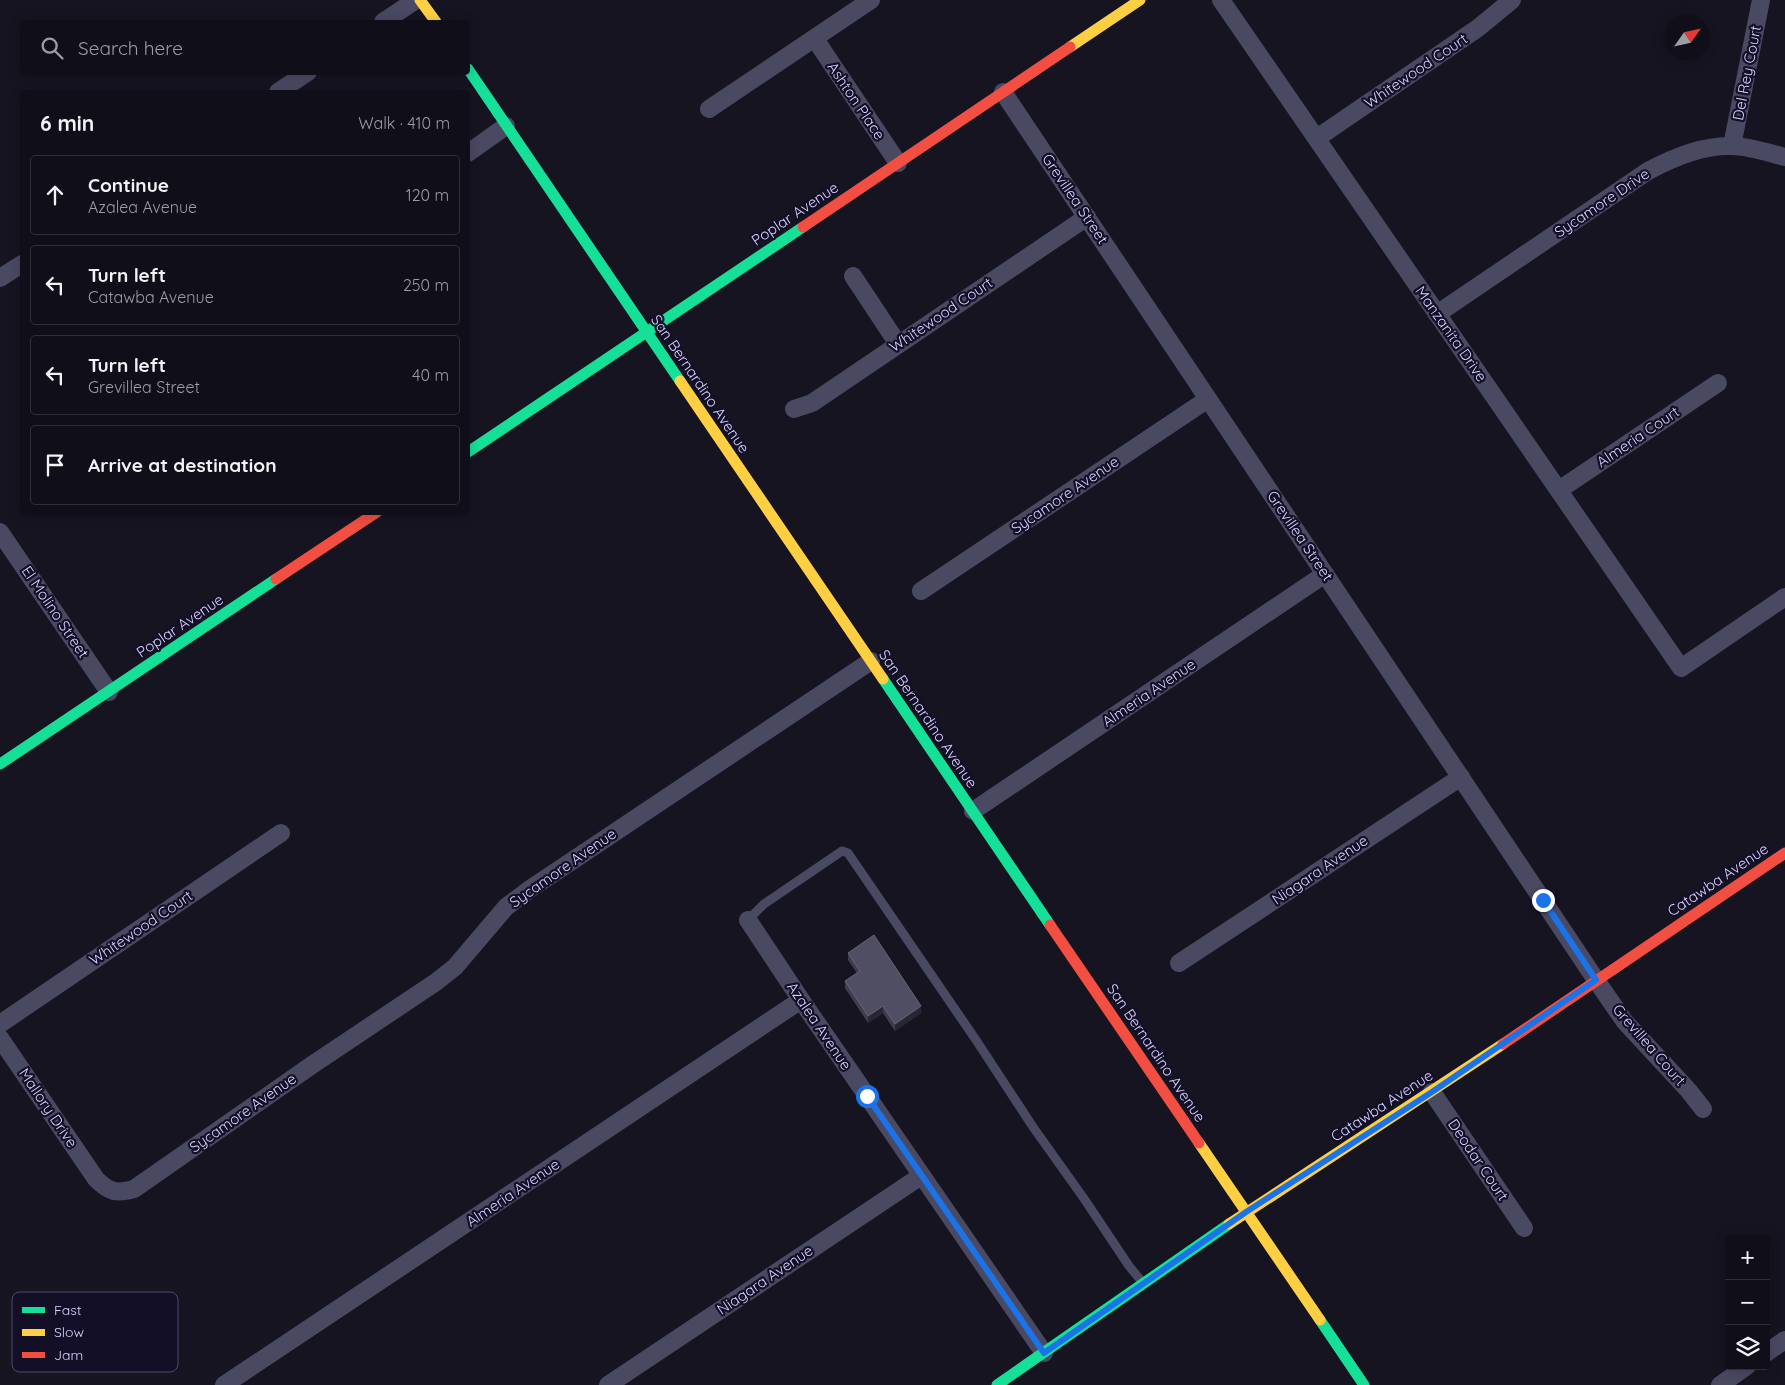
<!DOCTYPE html>
<html lang="en">
<head>
<meta charset="utf-8">
<style>
	body { margin:0; font-family:Quicksand,sans-serif; background:#191822; color:#f1f3f6 }
	.controls { position:absolute; right:15px; bottom:15px; display:grid; overflow:hidden; border-radius:5px; box-shadow:0 2px 12px #0003 }
	.controls button { width:45px; height:45px; display:grid; place-items:center; padding:0; border:0; border-bottom:1px solid #302f38; background:#100f19; color:#f1f3f6; font:25px sans-serif }
	.compass { position:absolute; left:1665px; top:15px; width:45px; height:45px; border-radius:50%; background:#100f19; box-shadow:0 2px 12px #0003; rotate:56deg }
	.stop { position:absolute; width:15px; height:15px; margin:-11px; border:4px solid #1a73e8; border-radius:50%; background:#fff }
	.stop.end { background:#1a73e8; border-color:#fff; box-shadow:0 1px 5px #0008 }
	.list { margin:0; padding:0; list-style:none }
	h2 { display:flex; justify-content:space-between; align-items:center; height:65px; margin:0; padding:0 20px; font-size:21px }
	h2 small { font-size:16px; font-weight:400; color:#9c9ca2 }
	.list li { display:grid; grid-template-columns:32px 1fr auto; gap:15px; align-items:center; box-sizing:border-box; height:80px; margin:0 10px 10px; padding:0 10px; border:1px solid #302f38; border-radius:5px }
	.list b { display:block; font-size:19px; white-space:nowrap }
	.list p { margin:0; font-size:16px; white-space:nowrap; color:#9c9ca2 }
	.list em { font-size:16px; font-style:normal; color:#9c9ca2 }
	.icon { flex:none; width:28px; height:28px; fill:none; stroke:currentColor; stroke-width:2; stroke-linecap:round; stroke-linejoin:round }
	.map { position:relative; flex:none; width:1785px; height:1385px; overflow:hidden }
	.search { position:absolute; background:#100f19; box-shadow:0 2px 12px #0003; left:20px; top:20px; width:450px; height:55px; display:flex; align-items:center; gap:12px; box-sizing:border-box; padding:0 18px; border-radius:5px; color:#9c9ca2; font-size:19px }
	.panel { position:absolute; background:#100f19; box-shadow:0 2px 12px #0003; left:20px; top:90px; width:450px; height:425px; border-radius:5px }
	.map>svg:first-child { display:block }
	.lines { fill:none; stroke-linecap:round; stroke-linejoin:round }
	.lane { stroke:#4a4962; stroke-width:9 }
	.street { stroke:#4a4962; stroke-width:18 }
	.fast { stroke:#16e098; stroke-width:11 }
	.slow { stroke:#ffcf43; stroke-width:11 }
	.jam { stroke:#f24e42; stroke-width:11 }
	.wall { fill:#403d50 }
	.shaded-wall { fill:#282635 }
	.building { fill:#504e63; stroke:#66637b }
	.route { stroke:#1a73e8; stroke-width:6 }
	.labels { text-anchor:middle; stroke-width:4.5; stroke-linejoin:round; paint-order:stroke }
	.street-label { font-size:15px; fill:#d9d4ff; stroke:#130f26 }
	.key { fill:#130f26; stroke:#4e4a67; stroke-width:1 }
	.key-label { font-size:14px; fill:#d9d4ff }
</style>
</head>
<body>
<div class="map">
<svg width="1785" height="1385" viewBox="0 0 1785 1385">
	<rect width="100%" height="100%" fill="#161421"/>
	<g class="lines">
		<!-- lane -->
		<path class="lane" d="M748 920 764 904 842 851 848 853 976 1040 1033 1127 1085 1200 1129 1266 1143 1283"/>
		<!-- street -->
		<g class="street">
			<path d="M1221 0 1681 668 1785 597"/>
			<path d="M383 22 416 0"/>
			<path d="M815 39 898 163"/>
			<path d="M278 92 308 72"/>
			<path d="M1003 92 1596 980 1625 1022 1689 1091 1703 1109"/>
			<path d="M709 109 871 0"/>
			<path d="M1317 138 1478 28 1512 0"/>
			<path d="M1732 146 1761 0"/>
			<path d="M468 153 506 126"/>
			<path d="M853 276 898 344"/>
			<path d="M0 278 22 264"/>
			<path d="M1437 314 1648 171C1672 158 1704 145 1732 146 1748 146 1769 153 1785 157"/>
			<path d="M794 409 812 403 1087 217"/>
			<path d="M1559 490 1718 383"/>
			<path d="M0 532 109 692"/>
			<path d="M921 591 1208 399"/>
			<path d="M973 811 1325 574"/>
			<path d="M748 920 801 1000 1044 1353"/>
			<path d="M1179 963 1461 777"/>
			<path d="M0 1024 281 833"/>
			<path d="M0 1038 96 1179C109 1192 116 1194 134 1189L312 1065 436 982 455 967 506 907 530 889 871 661"/>
			<path d="M1432 1092 1524 1228"/>
			<path d="M1766 1353 1785 1340"/>
			<path d="M224 1385 801 1000"/>
			<path d="M608 1385 921 1176"/>
			<path d="M1720 1385 1747 1366"/>
		</g>
		<!-- fast -->
		<g class="fast">
			<path d="M468 69 680 381"/>
			<path d="M468 452 803 227"/>
			<path d="M883 679 1050 925"/>
			<path d="M0 764 276 579"/>
			<path d="M1320 1320 1364 1385"/>
			<path d="M997 1385 1229 1224"/>
		</g>
		<!-- slow -->
		<g class="slow">
			<path d="M420 0 436 22"/>
			<path d="M1070 47 1140 0"/>
			<path d="M680 381 883 679"/>
			<path d="M1199 1143 1320 1320"/>
			<path d="M1229 1224 1503 1044"/>
		</g>
		<!-- jam -->
		<g class="jam">
			<path d="M803 227 1070 47"/>
			<path d="M276 579 377 512"/>
			<path d="M1050 925 1199 1143"/>
			<path d="M1503 1044 1785 853"/>
		</g>
	</g>
	<!-- wall -->
	<path class="wall" d="M848 953 921 1013 895 1031 883 1013 868 1023 845 988V981L857 973 848 960Z"/>
	<!-- shaded-wall -->
	<g class="shaded-wall">
		<path d="M883 1006V1013L868 1023V1016Z"/>
		<path d="M921 1006V1013L895 1031V1024Z"/>
	</g>
	<!-- building -->
	<path class="building" d="M874 935 921 1006 895 1024 883 1006 868 1016 845 981 860 971 848 953Z"/>
	<g class="lines">
		<!-- route -->
		<path class="route" d="M867 1096 1044 1353 1246 1212 1432 1092 1596 980 1543 900"/>
	</g>
	<g class="labels">
		<!-- street labels -->
		<g class="street-label">
			<text transform="translate(1416 71) rotate(-34)" y="5">Whitewood Court</text>
			<text transform="translate(1747 73) rotate(-79)" y="5">Del Rey Court</text>
			<text transform="translate(856 101) rotate(56)" y="5">Ashton Place</text>
			<text transform="translate(1075 199) rotate(56)" y="5">Grevillea Street</text>
			<text transform="translate(1602 203) rotate(-34)" y="5">Sycamore Drive</text>
			<text transform="translate(795 214) rotate(-34)" y="5">Poplar Avenue</text>
			<text transform="translate(941 315) rotate(-34)" y="5">Whitewood Court</text>
			<text transform="translate(1451 334) rotate(55)" y="5">Manzanita Drive</text>
			<text transform="translate(700 384) rotate(56)" y="5">San Bernardino Avenue</text>
			<text transform="translate(1638 437) rotate(-34)" y="5">Almeria Court</text>
			<text transform="translate(1065 495) rotate(-34)" y="5">Sycamore Avenue</text>
			<text transform="translate(1300 536) rotate(56)" y="5">Grevillea Street</text>
			<text transform="translate(55 612) rotate(56)" y="5">El Molino Street</text>
			<text transform="translate(180 626) rotate(-34)" y="5">Poplar Avenue</text>
			<text transform="translate(1149 693) rotate(-34)" y="5">Almeria Avenue</text>
			<text transform="translate(928 719) rotate(56)" y="5">San Bernardino Avenue</text>
			<text transform="translate(563 868) rotate(-35)" y="5">Sycamore Avenue</text>
			<text transform="translate(1320 870) rotate(-34)" y="5">Niagara Avenue</text>
			<text transform="translate(1718 880) rotate(-34)" y="5">Catawba Avenue</text>
			<text transform="translate(141 928) rotate(-34)" y="5">Whitewood Court</text>
			<text transform="translate(819 1026) rotate(56)" y="5">Azalea Avenue</text>
			<text transform="translate(1649 1045) rotate(49)" y="5">Grevillea Court</text>
			<text transform="translate(1156 1053) rotate(56)" y="5">San Bernardino Avenue</text>
			<text transform="translate(1382 1106) rotate(-33)" y="5">Catawba Avenue</text>
			<text transform="translate(48 1108) rotate(56)" y="5">Mallory Drive</text>
			<text transform="translate(243 1113) rotate(-35)" y="5">Sycamore Avenue</text>
			<text transform="translate(1478 1160) rotate(56)" y="5">Deodar Court</text>
			<text transform="translate(513 1193) rotate(-34)" y="5">Almeria Avenue</text>
			<text transform="translate(765 1280) rotate(-34)" y="5">Niagara Avenue</text>
		</g>
	</g>
	<!-- legend -->
	<rect x="12" y="1292" width="166" height="80" rx="8" class="key"/>
	<rect x="22" y="1307" width="23" height="6" fill="#16e098"/>
	<rect x="22" y="1329" width="23" height="7" fill="#ffcf43"/>
	<rect x="22" y="1352" width="23" height="6" fill="#f24e42"/>
	<g class="key-label">
		<text x="54" y="1315">Fast</text>
		<text x="54" y="1337">Slow</text>
		<text x="54" y="1360">Jam</text>
	</g>
</svg>
<div class="controls">
<button>+</button>
<button>−</button>
<button><svg class="icon" aria-label="layers" viewBox="0 0 24 24"><path d="M12 4l9 5-9 5-9-5zM3 14l9 5 9-5"/></svg></button>
</div>
<svg class="compass" viewBox="-18 -18 36 36"><path d="M0-13l5 13h-10z" fill="#e53935"/><path d="M0 13l5-13h-10z" fill="#9c9ca2"/></svg>
<div class="stop" style="left:867px;top:1096px"></div>
<div class="stop end" style="left:1543px;top:900px"></div>
<div class="search"><svg class="icon" aria-label="search" viewBox="0 0 24 24"><circle cx="10" cy="10" r="6"/><path d="M15 15l6 6"/></svg>Search here</div>
<section class="panel">
<h2>6 min<small>Walk · 410 m</small></h2>
<ul class="list">
<li><svg class="icon" aria-label="ahead" viewBox="0 0 24 24"><path d="M12 20V5M6 11l6-6 6 6"/></svg><div><b>Continue</b><p>Azalea Avenue</p></div><em>120 m</em></li>
<li><svg class="icon" aria-label="left" viewBox="0 0 24 24"><path d="M17 20v-9H6M10 6l-5 5 5 5"/></svg><div><b>Turn left</b><p>Catawba Avenue</p></div><em>250 m</em></li>
<li><svg class="icon" aria-label="left" viewBox="0 0 24 24"><path d="M17 20v-9H6M10 6l-5 5 5 5"/></svg><div><b>Turn left</b><p>Grevillea Street</p></div><em>40 m</em></li>
<li><svg class="icon" aria-label="arrive" viewBox="0 0 24 24"><path d="M6 21V4h12l-3 4 3 4H6"/></svg><div><b>Arrive at destination</b></div></li>
</ul>
</section>
</div>
</body>
</html>
